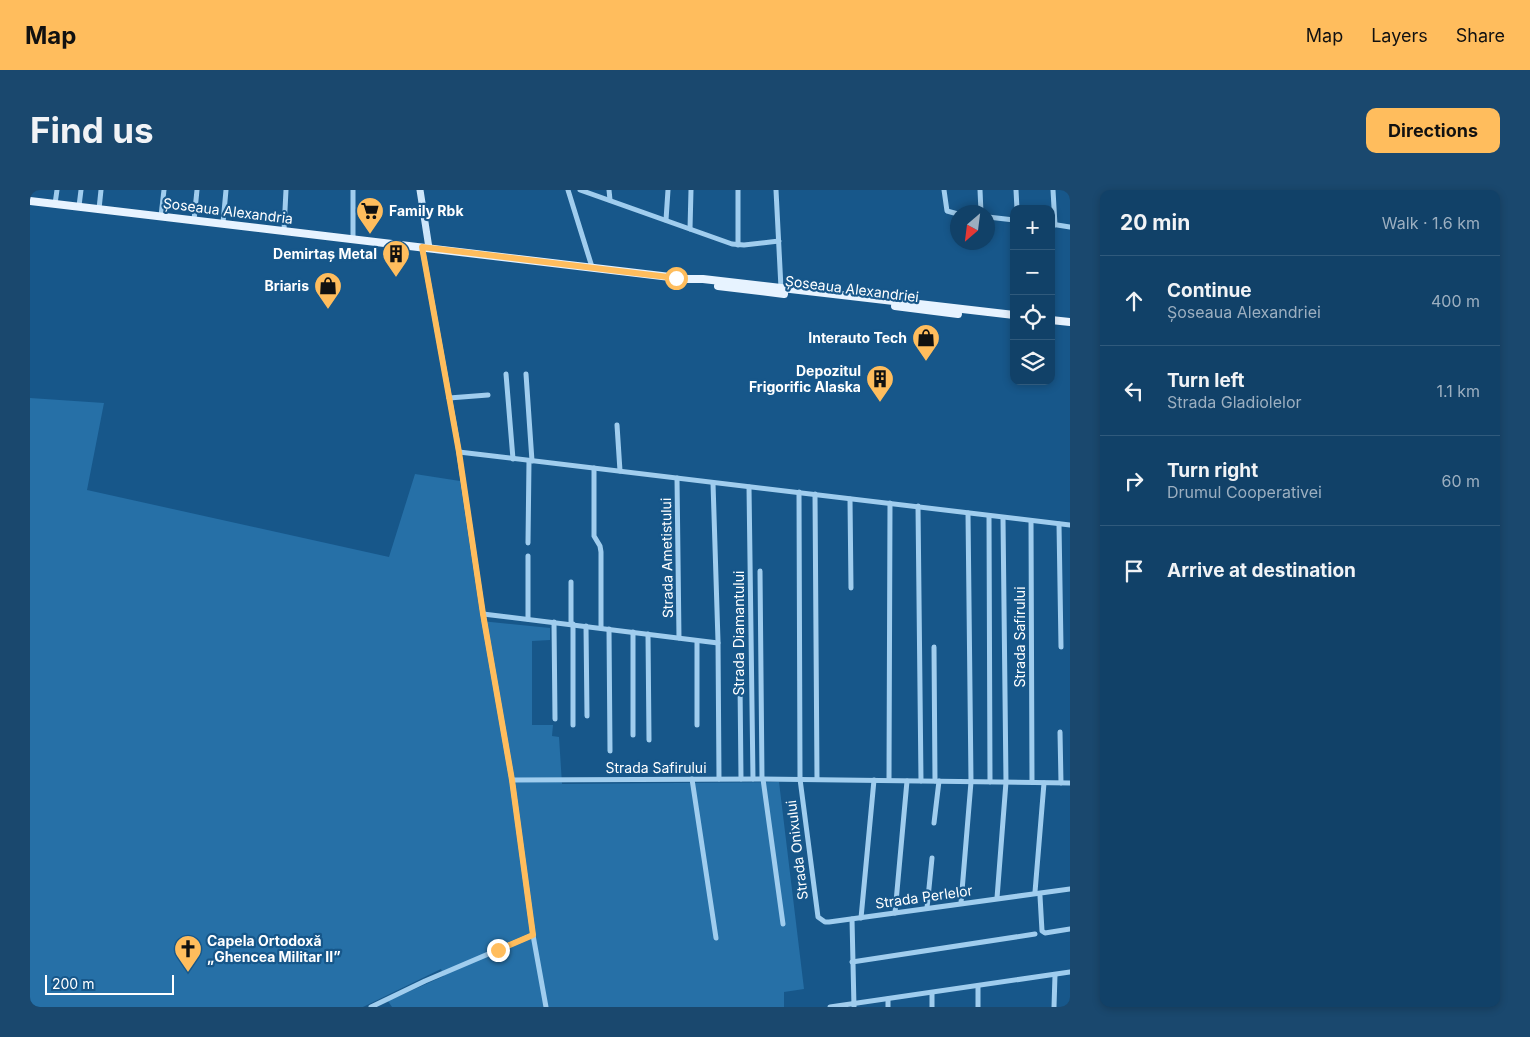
<!DOCTYPE html>
<html lang="en">
<head>
<meta charset="utf-8">
<style>
	body { margin:0; font-family:Inter,sans-serif; background:#1a486e; color:#f1f3f6 }
	.controls { position:absolute; right:15px; top:15px; display:grid; overflow:hidden; border-radius:10px; box-shadow:0 2px 8px #0003 }
	.controls button { width:45px; height:45px; display:grid; place-items:center; padding:0; border:0; border-bottom:1px solid #305a7c; background:#114168; color:#f1f3f6; font:25px sans-serif }
	.compass { position:absolute; left:920px; top:15px; width:45px; height:45px; border-radius:50%; background:#114168; box-shadow:0 2px 8px #0003; rotate:208deg }
	.scale { position:absolute; left:15px; bottom:12px; width:129px; box-sizing:border-box; padding-left:5px; border:2px solid #fff; border-top:0; font-size:14px; line-height:18px; white-space:nowrap; color:#fff; -webkit-text-stroke:4px #17578a; paint-order:stroke }
	.stop { position:absolute; width:15px; height:15px; margin:-11px; border:4px solid #ffbd5d; border-radius:50%; background:#fff }
	.stop.end { background:#ffbd5d; border-color:#fff; box-shadow:0 1px 5px #0008 }
	.list { margin:0; padding:0; list-style:none }
	h2 { display:flex; justify-content:space-between; align-items:center; height:65px; margin:0; padding:0 20px; font-size:21px }
	h2 small { font-size:16px; font-weight:400; color:#9cafc0 }
	.list li { display:grid; grid-template-columns:32px 1fr auto; gap:15px; align-items:center; box-sizing:border-box; height:90px; padding:0 20px; border-top:1px solid #305a7c }
	.list b { display:block; font-size:19px; white-space:nowrap }
	.list p { margin:0; font-size:16px; white-space:nowrap; color:#9cafc0 }
	.list em { font-size:16px; font-style:normal; color:#9cafc0 }
	.icon { flex:none; width:28px; height:28px; fill:none; stroke:currentColor; stroke-width:2; stroke-linecap:round; stroke-linejoin:round }
	.map { position:relative; flex:none; width:1040px; height:817px; overflow:hidden; border-radius:10px }
	header { display:flex; align-items:center; gap:30px; box-sizing:border-box; height:70px; padding:0 25px; background:#ffbd5d; color:#111 }
	header strong { font-size:24px }
	nav { display:flex; gap:28px; margin-inline-start:auto; font-size:18px }
	.intro { display:flex; align-items:center; justify-content:space-between; box-sizing:border-box; height:120px; padding:0 30px }
	h1 { margin:0; font-size:35px }
	.button { padding:12px 22px; border-radius:10px; background:#ffbd5d; color:#111; font-size:18px; font-weight:700 }
	main { display:flex; gap:30px; padding:0 30px }
	aside { flex:1; background:#114168; border-radius:10px; box-shadow:0 2px 8px #0003 }
	.map>svg:first-child { display:block }
	.green { fill:#2670a7 }
	.lines { fill:none; stroke-linecap:round; stroke-linejoin:round }
	.street { stroke:#a0cdee; stroke-width:5 }
	.secondary { stroke:#cde6fa; stroke-width:7 }
	.primary { stroke:#e7f3ff; stroke-width:8 }
	.route { stroke:#ffbd5d; stroke-width:6 }
	.labels { text-anchor:middle; stroke-width:4.5; stroke-linejoin:round; paint-order:stroke }
	.street-label { font-size:14px; fill:#fff; stroke:#17578a }
	.poi-label { font-size:14px; font-weight:bold; fill:#fff; stroke:#17578a; text-anchor:end }
</style>
</head>
<body>
<header>
<strong>Map</strong>
<nav><a>Map</a><a>Layers</a><a>Share</a></nav>
</header>
<div class="intro"><h1>Find us</h1><a class="button">Directions</a></div>
<main>
<div class="map">
<svg width="1040" height="817" viewBox="0 0 1040 817">
	<rect width="100%" height="100%" fill="#17578a"/>
	<!-- green -->
	<path class="green" d="M0 208 74 213 57 300 359 367 385 284 430 291 451 431 520 438V450L502 451V535H523L522 546 529 547 532 594 749 592 774 799 754 802V817H362L358 811 414 786 411 779 333 817H0Z"/>
	<g class="lines">
		<!-- street -->
		<g class="street">
			<path d="M323 0V48"/>
			<path d="M538 0 562 77"/>
			<path d="M550 0 702 54 714 55 749 51"/>
			<path d="M579 0 580 10"/>
			<path d="M708 0V55"/>
			<path d="M746 0 751 98"/>
			<path d="M914 0 917 21 928 24"/>
			<path d="M950 0 951 22"/>
			<path d="M986 0 987 19"/>
			<path d="M1023 0 1025 35"/>
			<path d="M25 14 27 0"/>
			<path d="M49 16 51 0"/>
			<path d="M69 19 71 0"/>
			<path d="M131 26 134 0"/>
			<path d="M958 27 984 30"/>
			<path d="M164 30 167 0"/>
			<path d="M636 30 638 0"/>
			<path d="M193 33 196 0"/>
			<path d="M1021 34 1040 37"/>
			<path d="M660 39 661 0"/>
			<path d="M254 40 256 0"/>
			<path d="M392 57 427 250 453 424 482 590 503 745 516 817"/>
			<path d="M476 184 483 269"/>
			<path d="M496 184 502 271"/>
			<path d="M419 208 458 205"/>
			<path d="M587 235 590 281"/>
			<path d="M429 262 1040 335"/>
			<path d="M564 278V346L570 356 571 362V438"/>
			<path d="M647 288 649 448"/>
			<path d="M683 293 688 451 689 589"/>
			<path d="M719 297 723 589"/>
			<path d="M769 302 770 589 788 727 795 732H799L1040 699"/>
			<path d="M785 304 787 589"/>
			<path d="M820 309 821 398"/>
			<path d="M888 316 891 591"/>
			<path d="M959 326 960 592"/>
			<path d="M1001 331 1002 592"/>
			<path d="M1029 334 1031 457"/>
			<path d="M498 353 499 271"/>
			<path d="M730 381 732 589"/>
			<path d="M541 392V434"/>
			<path d="M453 424 688 453"/>
			<path d="M498 429V366"/>
			<path d="M524 432 525 529"/>
			<path d="M556 436 557 526"/>
			<path d="M579 439 580 561"/>
			<path d="M603 442V545"/>
			<path d="M618 444 619 550"/>
			<path d="M904 457 905 591"/>
			<path d="M710 492 711 589"/>
			<path d="M543 535V434"/>
			<path d="M667 535V451"/>
			<path d="M1030 542 1031 593"/>
			<path d="M662 589 686 748"/>
			<path d="M733 589 753 734"/>
			<path d="M482 590 732 589 1040 593"/>
			<path d="M859 590 860 313"/>
			<path d="M904 633 909 591"/>
			<path d="M1005 702 1014 593"/>
			<path d="M1010 706 1012 741 1015 743 1040 739"/>
			<path d="M967 708 976 592 973 328"/>
			<path d="M931 713 941 592 938 323"/>
			<path d="M897 718 902 668"/>
			<path d="M865 723 877 591"/>
			<path d="M831 728 844 590"/>
			<path d="M822 729 824 817"/>
			<path d="M822 772 1005 744"/>
			<path d="M948 796V817"/>
			<path d="M902 803V817"/>
			<path d="M858 809V817"/>
			<path d="M341 817 395 791 503 745"/>
			<path d="M800 817 1040 782"/>
			<path d="M1024 817 1025 785"/>
		</g>
		<!-- secondary -->
		<path class="secondary" d="M390 0 399 58"/>
		<!-- primary -->
		<g class="primary">
			<path d="M0 11 657 89H673L984 125"/>
			<path d="M688 96 754 104"/>
			<path d="M865 116 928 124"/>
			<path d="M1021 130 1040 132"/>
		</g>
	</g>
	<g class="lines">
		<!-- route -->
		<path class="route" d="M468 760 503 745 482 590 453 424 429 262 392 57 646 88"/>
	</g>
	<!-- icons -->
	<defs>
		<symbol id="supermarket-pin" viewBox="-11 -11 22 30"><path d="M0 17L-7.5 6A9.5 9.5 0 1 1 7.5 6Z" fill="#ffbd5d" stroke="#17578a"/><path d="M-6-5.5h2.5l.6 2H6L4.5 2H-2.5L-4.4-4H-6ZM-1.5 3.2a1.3 1.3 0 1 0 .1 0ZM3 3.2a1.3 1.3 0 1 0 .1 0Z" fill="#111"/></symbol>
		<symbol id="building-pin" viewBox="-11 -11 22 30"><path d="M0 17L-7.5 6A9.5 9.5 0 1 1 7.5 6Z" fill="#ffbd5d" stroke="#17578a"/><path d="M-4-6H4V6H1V3H-1V6H-4ZM-2.5-4.3h1.7v1.8h-1.7ZM.8-4.3h1.7v1.8H.8ZM-2.5-1h1.7V.8h-1.7ZM.8-1h1.7V.8H.8Z" fill="#111"/></symbol>
		<symbol id="shop-pin" viewBox="-11 -11 22 30"><path d="M0 17L-7.5 6A9.5 9.5 0 1 1 7.5 6Z" fill="#ffbd5d" stroke="#17578a"/><path d="M-5-2.5h2.3a2.7 3.5 0 0 1 5.4 0H5L5.5 6h-11ZM-1.5-2.5h3a1.5 2.3 0 0 0-3 0Z" fill="#111"/></symbol>
		<symbol id="church-pin" viewBox="-11 -11 22 30"><path d="M0 17L-7.5 6A9.5 9.5 0 1 1 7.5 6Z" fill="#ffbd5d" stroke="#17578a"/><path d="M-1.2-6h2.4v3.5h3.3v2.4h-3.3V6h-2.4V-.1h-3.3v-2.4h3.3Z" fill="#111"/></symbol>
	</defs>
	<g fill-rule="evenodd">
		<use href="#supermarket-pin" x="324" y="5" width="32" height="43"/>
		<use href="#building-pin" x="350" y="48" width="32" height="43"/>
		<use href="#shop-pin" x="282" y="80" width="32" height="43"/>
		<use href="#shop-pin" x="880" y="132" width="32" height="43"/>
		<use href="#building-pin" x="834" y="173" width="32" height="43"/>
		<use href="#church-pin" x="142" y="743" width="32" height="43"/>
	</g>
	<g class="labels">
		<!-- street labels -->
		<g class="street-label">
			<text transform="translate(198 21) rotate(7)" y="5">Șoseaua Alexandria</text>
			<text transform="translate(822 99) rotate(7)" y="5">Șoseaua Alexandriei</text>
			<text transform="translate(637 368) rotate(-91)" y="5">Strada Ametistului</text>
			<text transform="translate(709 443) rotate(-90)" y="5">Strada Diamantului</text>
			<text transform="translate(990 447) rotate(-90)" y="5">Strada Safirului</text>
			<text x="626" y="583">Strada Safirului</text>
			<text transform="translate(767 660) rotate(-97)" y="5">Strada Onixului</text>
			<text transform="translate(894 707) rotate(-8)" y="5">Strada Perlelor</text>
		</g>
		<!-- poi labels -->
		<g class="poi-label">
			<text x="359" y="26" text-anchor="start">Family Rbk</text>
			<text x="347" y="69">Demirtaș Metal</text>
			<text x="279" y="101">Briaris</text>
			<text x="877" y="153">Interauto Tech</text>
			<text x="831" y="186">Depozitul<tspan x="831" dy="16">Frigorific Alaska</tspan></text>
			<text x="177" y="756" text-anchor="start">Capela Ortodoxă<tspan x="177" dy="16">„Ghencea Militar II”</tspan></text>
		</g>
	</g>
</svg>
<div class="controls">
<button>+</button>
<button>−</button>
<button><svg class="icon" aria-label="locate" viewBox="0 0 24 24"><circle cx="12" cy="12" r="6"/><path d="M12 2v4M12 18v4M2 12h4M18 12h4"/></svg></button>
<button><svg class="icon" aria-label="layers" viewBox="0 0 24 24"><path d="M12 4l9 5-9 5-9-5zM3 14l9 5 9-5"/></svg></button>
</div>
<svg class="compass" viewBox="-18 -18 36 36"><path d="M0-13l5 13h-10z" fill="#e53935"/><path d="M0 13l5-13h-10z" fill="#9cafc0"/></svg>
<div class="scale">200 m</div>
<div class="stop" style="left:646px;top:88px"></div>
<div class="stop end" style="left:468px;top:760px"></div>
</div>
<aside>
<h2>20 min<small>Walk · 1.6 km</small></h2>
<ul class="list">
<li><svg class="icon" aria-label="ahead" viewBox="0 0 24 24"><path d="M12 20V5M6 11l6-6 6 6"/></svg><div><b>Continue</b><p>Șoseaua Alexandriei</p></div><em>400 m</em></li>
<li><svg class="icon" aria-label="left" viewBox="0 0 24 24"><path d="M17 20v-9H6M10 6l-5 5 5 5"/></svg><div><b>Turn left</b><p>Strada Gladiolelor</p></div><em>1.1 km</em></li>
<li><svg class="icon" aria-label="right" viewBox="0 0 24 24"><path d="M7 20v-9h11M14 6l5 5-5 5"/></svg><div><b>Turn right</b><p>Drumul Cooperativei</p></div><em>60 m</em></li>
<li><svg class="icon" aria-label="arrive" viewBox="0 0 24 24"><path d="M6 21V4h12l-3 4 3 4H6"/></svg><div><b>Arrive at destination</b></div></li>
</ul>
</aside>
</main>
</body>
</html>
